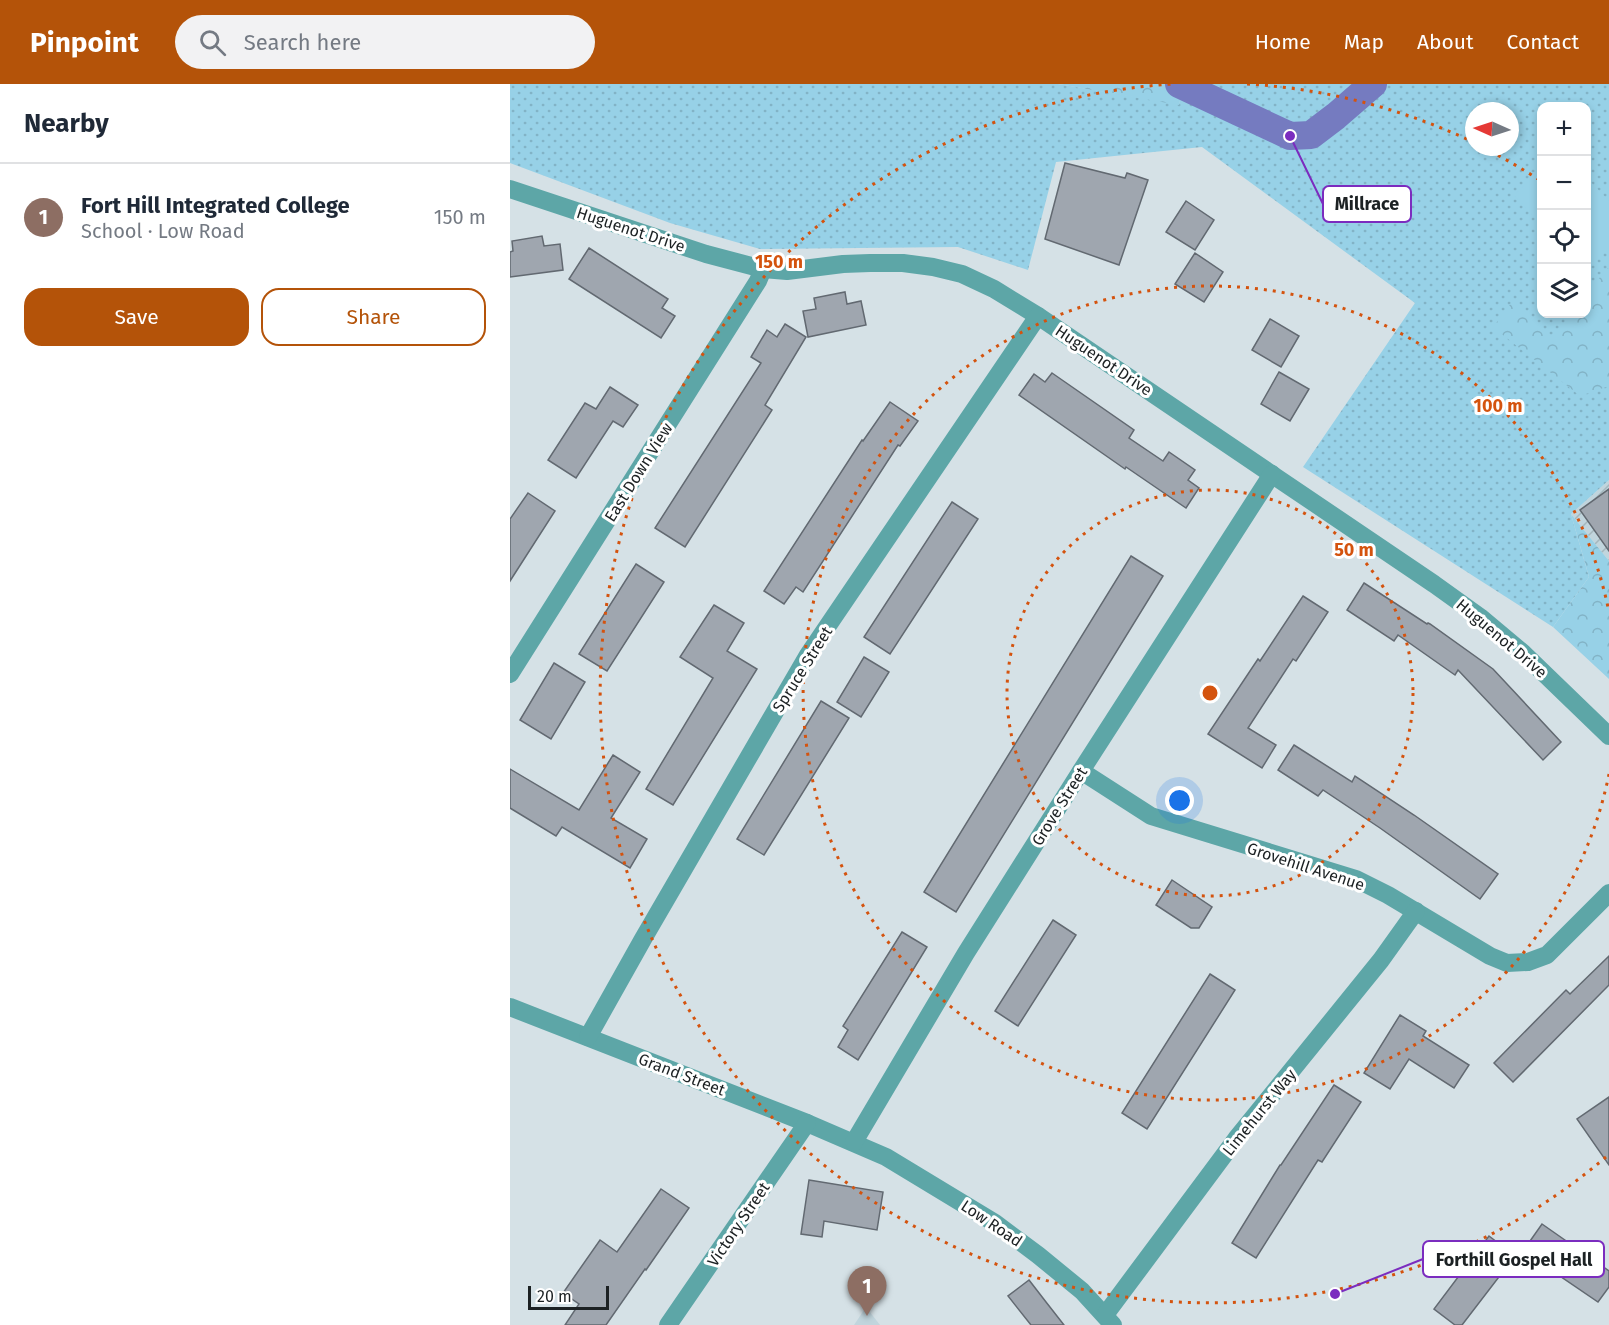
<!DOCTYPE html>
<html lang="en">
<head>
<meta charset="utf-8">
<style>
	body { margin:0; font-family:"Fira Sans",sans-serif; background:#f2f2f3; color:#1f2937 }
	.controls { position:absolute; right:18px; top:18px; display:grid; overflow:hidden; border-radius:12px; box-shadow:0 3px 9px #0003 }
	.controls button { width:54px; height:54px; display:grid; place-items:center; padding:0; border:0; border-bottom:2px solid #e0e1e3; background:#fff; color:#1f2937; font:30px sans-serif }
	.compass { position:absolute; left:955px; top:18px; width:54px; height:54px; border-radius:50%; background:#fff; box-shadow:0 3px 9px #0003; rotate:273deg }
	.scale { position:absolute; left:18px; bottom:15px; width:81px; box-sizing:border-box; padding-left:6px; border:3px solid #1c2123; border-top:0; font-size:16px; line-height:21px; white-space:nowrap; color:#1c2123; -webkit-text-stroke:4px #fff; paint-order:stroke }
	.you { position:absolute; left:670px; top:717px; width:21px; height:21px; margin:-15px; border:4px solid #fff; border-radius:50%; background:#1a73e8; box-shadow:0 0 0 9px #1a73e833 }
	.badge { display:grid; place-items:center; width:39px; height:39px; border-radius:50%; background:#b45309; color:#fff; font-size:20px; font-weight:700 }
	.pin { position:absolute; translate:-50% -50px; filter:drop-shadow(0 2px 3px #0008) }
	.pin::after { content:''; position:absolute; top:32px; width:21px; height:18px; background:inherit; clip-path:polygon(0 0,100% 0,50% 100%) }
	.list { margin:0; padding:0; list-style:none }
	h2 { display:flex; justify-content:space-between; align-items:center; height:78px; margin:0; padding:0 24px; font-size:26px }
	h2 small { font-size:20px; font-weight:400; color:#747a83 }
	.list li { display:grid; grid-template-columns:39px 1fr auto; gap:18px; align-items:center; box-sizing:border-box; height:108px; padding:0 24px; border-top:2px solid #e0e1e3 }
	.list b { display:block; font-size:22px; white-space:nowrap }
	.list p { margin:0; font-size:20px; white-space:nowrap; color:#747a83 }
	.list em { font-size:20px; font-style:normal; color:#747a83 }
	.actions { display:flex; gap:12px; padding:18px 24px }
	.actions a { flex:1; padding:14px 0; border:2px solid #b45309; border-radius:18px; text-align:center; font-size:21px; color:#b45309 }
	.actions .main { background:#b45309; color:#fff }
	.icon { flex:none; width:33px; height:33px; fill:none; stroke:currentColor; stroke-width:2; stroke-linecap:round; stroke-linejoin:round }
	.map { position:relative; flex:none; width:1099px; height:1241px; overflow:hidden }
	header { display:flex; align-items:center; gap:36px; box-sizing:border-box; height:84px; padding:0 30px; background:#b45309; color:#fff }
	header strong { font-size:28px }
	nav { display:flex; gap:33px; margin-inline-start:auto; font-size:21px }
	.search { width:420px; height:54px; background:#f2f2f3; display:flex; align-items:center; gap:15px; box-sizing:border-box; padding:0 21px; border-radius:33px; color:#747a83; font-size:22px }
	main { display:flex }
	aside { flex:1; background:#fff }
	.map>svg:first-child { display:block }
	.built { fill:#c1d5dd }
	.industrial { fill:url(#industrial-furrows) }
	.grass { fill:url(#grass-dots); fill-rule:evenodd }
	.forest { fill:url(#forest-crowns) }
	.pitch { fill:#97d1e7 }
	.lines { fill:none; stroke-linecap:round; stroke-linejoin:round }
	.canal { stroke:#757bc0; stroke-width:28 }
	.building { fill:#9fa6af; stroke:#626971; stroke-width:1.5 }
	.minor { stroke:#5da6a7; stroke-width:18 }
	.ring { fill:none; stroke:#d4530e; stroke-width:3; stroke-dasharray:3 6 }
	.labels { text-anchor:middle; stroke-width:6; stroke-linejoin:round; paint-order:stroke }
	.street-label { font-size:16px; fill:#1c2123; stroke:#fff }
	.centre { fill:#d4530e; stroke:#fff; stroke-width:3 }
	.ring-label { font-size:18px; text-anchor:middle; font-weight:bold; fill:#d4530e; stroke:#fff; stroke-width:6; stroke-linejoin:round; paint-order:stroke }
	.leader { fill:none; stroke:#7b2cbf; stroke-width:2 }
	.callout-dot { fill:#7b2cbf; stroke:#fff; stroke-width:2 }
	.callout { fill:#fff; stroke:#7b2cbf; stroke-width:2 }
	.callout-label { font-size:18px; text-anchor:middle; font-weight:bold; fill:#1c2123 }
</style>
</head>
<body>
<header>
<strong>Pinpoint</strong>
<div class="search"><svg class="icon" aria-label="search" viewBox="0 0 24 24"><circle cx="10" cy="10" r="6"/><path d="M15 15l6 6"/></svg>Search here</div>
<nav><a>Home</a><a>Map</a><a>About</a><a>Contact</a></nav>
</header>
<main>
<aside>
<h2>Nearby<small></small></h2>
<ul class="list">
<li><span class="badge" style="background:#8d6e63">1</span><div><b>Fort Hill Integrated College</b><p>School · Low Road</p></div><em>150 m</em></li>
</ul>
<div class="actions"><a class="main">Save</a><a>Share</a></div>
</aside>
<div class="map">
<svg width="1099" height="1241" viewBox="0 0 1099 1241">
	<defs>
		<pattern id="industrial-furrows" width="10" height="10" patternUnits="userSpaceOnUse" patternTransform="scale(1.5)"><rect width="10" height="10" fill="#c1d5dd"/><path d="M-1 1l2-2M0 10L10 0M9 11l2-2" fill="none" stroke="#a5b7bd"/></pattern>
		<pattern id="grass-dots" width="8" height="8" patternUnits="userSpaceOnUse" patternTransform="scale(1.5)"><rect width="8" height="8" fill="#97d1e7"/><path d="M2 2h.1M6 6h.1" fill="none" stroke="#82b3c6" stroke-width="1.8" stroke-linecap="round"/></pattern>
		<pattern id="forest-crowns" width="20" height="18" patternUnits="userSpaceOnUse" patternTransform="scale(1.5)"><rect width="20" height="18" fill="#97d1e7"/><path d="M2 6a3 3 0 1 1 6 0M12 15a3 3 0 1 1 6 0" fill="none" stroke="#82b3c6"/></pattern>
	</defs>
	<rect width="100%" height="100%" fill="#d5e1e6"/>
	<!-- built -->
	<path class="built" d="M356 1223 370 1241H344Z"/>
	<!-- industrial -->
	<path class="industrial" d="M1099 396V477L1061 430Z"/>
	<!-- grass -->
	<path class="grass" d="M0 0H548L669 20 674 0H1099V396L1061 430 1079 493 1043 543 793 383 905 219 692 63 546 78 518 186 448 163 250 165 160 139 0 79ZM1032 22H1076V230H1032ZM964 27H1000V63H964Z"/>
	<!-- forest -->
	<g class="forest">
		<path d="M548 0H674L669 21Z"/>
		<path d="M1097 184 1099 185V302L1070 312 983 243 1002 218 1042 254 1061 230H1076L1077 210Z"/>
		<path d="M1061 430 1099 477V595L1043 543 1079 493Z"/>
	</g>
	<!-- pitch -->
	<g class="pitch">
		<path d="M1031 86V141L1004 111Z"/>
		<path d="M1076 93 1099 117V162L1077 183Z"/>
	</g>
	<g class="lines">
		<!-- canal -->
		<path class="canal" d="M669 0 780 52 801 51 826 32 863 0"/>
	</g>
	<!-- building -->
	<g class="building">
		<path d="M555 79 615 94 617 89 638 96 609 181 535 155Z"/>
		<path d="M676 117 704 136 685 166 656 148Z"/>
		<path d="M32 152 34 162 50 160 53 186 0 193V168L3 167 2 157Z"/>
		<path d="M79 164 158 215 152 224 165 232 151 254 59 195Z"/>
		<path d="M685 169 713 188 694 218 665 200Z"/>
		<path d="M335 208 337 220 351 217 356 241 298 253 293 227 306 225 304 214Z"/>
		<path d="M760 235 789 252 771 283 742 266Z"/>
		<path d="M275 240 296 253 255 321 262 326 175 463 145 444 251 279 241 273 257 246 267 253Z"/>
		<path d="M769 288 799 305 780 337 751 320Z"/>
		<path d="M542 289 624 346 619 354 653 377 659 368 685 386 678 396 689 404 676 424 616 383 615 385 509 311 524 290 535 298Z"/>
		<path d="M100 303 128 321 113 343 103 337 66 394 38 376 75 319 86 325Z"/>
		<path d="M380 318 408 337 390 362 388 361 293 508 286 503 274 520 254 507 352 356 353 357Z"/>
		<path d="M1099 405V467L1070 426Z"/>
		<path d="M18 409 45 427 0 497V435Z"/>
		<path d="M442 418 468 435 380 570 354 553Z"/>
		<path d="M621 472 653 492 446 828 414 808Z"/>
		<path d="M126 480 154 498 97 587 69 570Z"/>
		<path d="M854 499 917 540 918 539 920 540 983 585 1051 658 1033 676 948 586 945 591 888 551 884 557 837 526Z"/>
		<path d="M793 512 818 528 786 577 783 575 738 644 766 661 752 684 698 650 748 575 750 577Z"/>
		<path d="M204 521 234 539 217 567 247 585 163 721 136 705 203 594 170 573Z"/>
		<path d="M354 573 379 588 351 633 327 618Z"/>
		<path d="M44 579 75 598 41 655 10 636Z"/>
		<path d="M311 617 339 634 254 771 227 755Z"/>
		<path d="M784 661 842 698 845 692 904 731 988 790 970 815 870 744 813 706 808 712 768 686Z"/>
		<path d="M103 671 130 688 101 734 137 755 120 784 52 743 46 752 0 724V685L69 726Z"/>
		<path d="M662 796 702 823 689 844H681L646 821Z"/>
		<path d="M543 836 566 851 508 942 485 927Z"/>
		<path d="M392 848 417 863 348 976 328 963 338 946 333 942Z"/>
		<path d="M1099 872V901L1003 998 984 979 1056 906 1060 910Z"/>
		<path d="M700 890 725 906 637 1045 612 1029Z"/>
		<path d="M890 931 916 947 913 952 959 981 944 1004 899 975 880 1005 854 989Z"/>
		<path d="M824 1001 851 1018 812 1078 808 1076 746 1174 722 1159 770 1081H771Z"/>
		<path d="M1099 1013V1081L1067 1035Z"/>
		<path d="M299 1096 373 1108 367 1146 314 1137 312 1153 291 1150Z"/>
		<path d="M151 1105 179 1124 136 1186 135 1185 96 1241H55L69 1220 53 1209 90 1156 107 1168Z"/>
		<path d="M1032 1140 1099 1187V1203L1088 1218 1013 1167Z"/>
		<path d="M979 1152 1005 1172 952 1241H945L924 1225Z"/>
		<path d="M519 1196 536 1218 554 1241H521L498 1212Z"/>
	</g>
	<g class="lines">
		<!-- minor -->
		<g class="minor">
			<path d="M0 105 196 170 253 185 277 187 333 180 360 179H393L423 183 452 190 484 205 528 232 924 500 970 533 1013 569 1099 652"/>
			<path d="M0 590 248 197 253 185"/>
			<path d="M571 687 641 732 846 795 878 811 980 872 997 879 1018 878 1037 871 1099 809"/>
			<path d="M0 923 297 1039 376 1073 485 1139 528 1171 572 1207 603 1241"/>
			<path d="M78 953 133 855 298 571 528 232"/>
			<path d="M344 1058 456 869 571 687 762 390"/>
			<path d="M595 1231 726 1055 871 876 906 827"/>
			<path d="M158 1241 297 1039"/>
		</g>
	</g>
	<!-- distance rings -->
	<g class="ring">
		<circle cx="700" cy="609" r="203"/>
		<path d="M1099 690A407 407 0 1 1 1099 528"/>
		<path d="M1096 1073A610 610 0 1 1 663 0M737 0A610 610 0 0 1 963 58M972 63A610 610 0 0 1 1028 95"/>
	</g>
	<g class="labels">
		<!-- street labels -->
		<g class="street-label">
			<text transform="translate(121 145) rotate(18)" y="6">Huguenot Drive</text>
			<text transform="translate(594 276) rotate(34)" y="6">Huguenot Drive</text>
			<text transform="translate(128 388) rotate(-58)" y="6">East Down View</text>
			<text transform="translate(992 554) rotate(40)" y="6">Huguenot Drive</text>
			<text transform="translate(292 585) rotate(-58)" y="6">Spruce Street</text>
			<text transform="translate(549 722) rotate(-58)" y="6">Grove Street</text>
			<text transform="translate(796 782) rotate(18)" y="6">Grovehill Avenue</text>
			<text transform="translate(172 990) rotate(21)" y="6">Grand Street</text>
			<text transform="translate(749 1028) rotate(-51)" y="6">Limehurst Way</text>
			<text transform="translate(482 1139) rotate(34)" y="6">Low Road</text>
			<text transform="translate(228 1140) rotate(-56)" y="6">Victory Street</text>
		</g>
	</g>
	<circle cx="700" cy="609" r="9" class="centre"/>
	<g class="ring-label">
		<text x="269" y="184">150 m</text>
		<text x="988" y="328">100 m</text>
		<text x="844" y="472">50 m</text>
	</g>
	<!-- callouts -->
	<path class="leader" d="M780 52L813 120M825 1210L913 1175"/>
	<g class="callout-dot">
		<circle cx="780" cy="52" r="6"/>
		<circle cx="825" cy="1210" r="6"/>
	</g>
	<g class="callout">
		<rect x="813" y="102" width="88" height="36" rx="6"/>
		<rect x="913" y="1157" width="181" height="36" rx="6"/>
	</g>
	<g class="callout-label">
		<text x="857" y="126">Millrace</text>
		<text x="1004" y="1182">Forthill Gospel Hall</text>
	</g>
</svg>
<div class="controls">
<button>+</button>
<button>−</button>
<button><svg class="icon" aria-label="locate" viewBox="0 0 24 24"><circle cx="12" cy="12" r="6"/><path d="M12 2v4M12 18v4M2 12h4M18 12h4"/></svg></button>
<button><svg class="icon" aria-label="layers" viewBox="0 0 24 24"><path d="M12 4l9 5-9 5-9-5zM3 14l9 5 9-5"/></svg></button>
</div>
<svg class="compass" viewBox="-18 -18 36 36"><path d="M0-13l5 13h-10z" fill="#e53935"/><path d="M0 13l5-13h-10z" fill="#747a83"/></svg>
<div class="scale">20 m</div>
<div class="you"></div>
<div class="pin badge" style="left:357px;top:1232px;background:#8d6e63">1</div>
</div>
</main>
</body>
</html>
